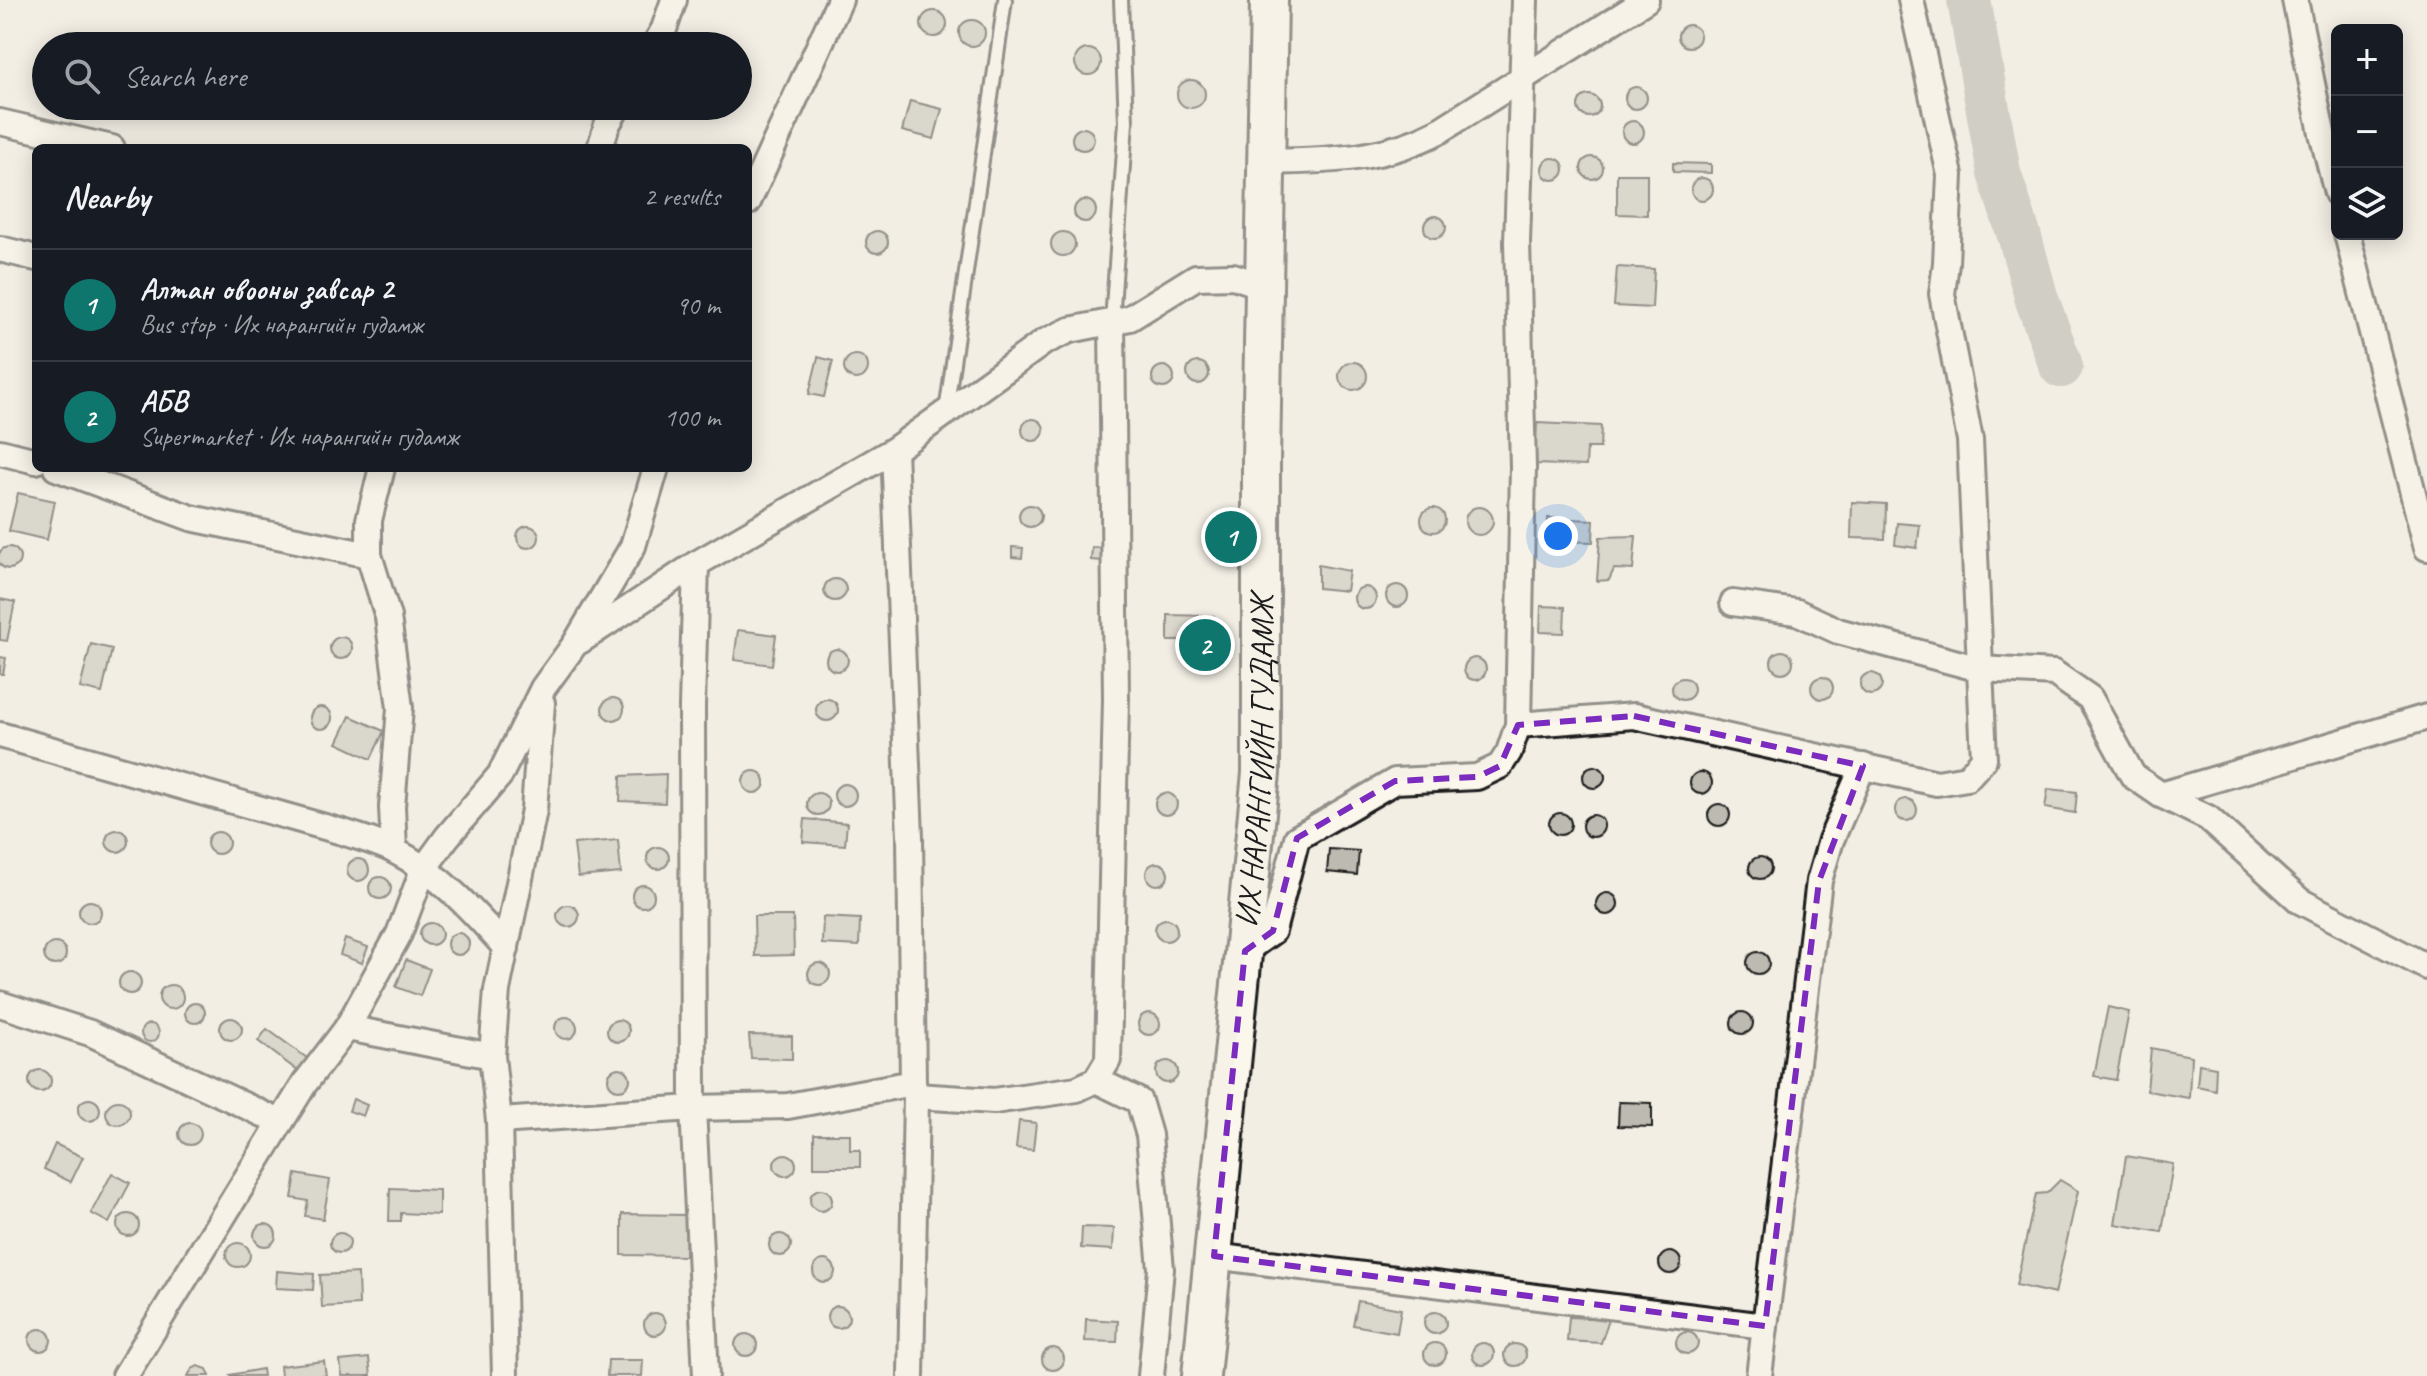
<!DOCTYPE html>
<html lang="en">
<head>
<meta charset="utf-8">
<style>
	body { margin:0; font-family:Caveat,sans-serif; background:#242831; color:#f1f3f6 }
	.controls { position:absolute; right:24px; top:24px; display:grid; overflow:hidden; border-radius:12px; box-shadow:0 4px 20px #0003 }
	.controls button { width:72px; height:72px; display:grid; place-items:center; padding:0; border:0; border-bottom:2px solid #363941; background:#171b24; color:#f1f3f6; font:40px sans-serif }
	.you { position:absolute; left:1558px; top:536px; width:28px; height:28px; margin:-20px; border:6px solid #fff; border-radius:50%; background:#1a73e8; box-shadow:0 0 0 12px #1a73e833 }
	.badge { display:grid; place-items:center; width:52px; height:52px; border-radius:50%; background:#0f766e; color:#fff; font-size:26px; font-weight:700 }
	.pin { position:absolute; translate:-50% -50%; border:4px solid #fff; box-shadow:0 2px 8px #0006 }
	.list { margin:0; padding:0; list-style:none }
	h2 { display:flex; justify-content:space-between; align-items:center; height:104px; margin:0; padding:0 32px; font-size:34px }
	h2 small { font-size:26px; font-weight:400; color:#9ea1a6 }
	.list li { display:grid; grid-template-columns:52px 1fr auto; gap:24px; align-items:center; box-sizing:border-box; height:112px; padding:0 32px; border-top:2px solid #363941 }
	.list b { display:block; font-size:30px; white-space:nowrap }
	.list p { margin:0; font-size:26px; white-space:nowrap; color:#9ea1a6 }
	.list em { font-size:26px; font-style:normal; color:#9ea1a6 }
	.icon { flex:none; width:44px; height:44px; fill:none; stroke:currentColor; stroke-width:2; stroke-linecap:round; stroke-linejoin:round }
	.map { position:relative; flex:none; width:2427px; height:1376px; overflow:hidden }
	.search { position:absolute; background:#171b24; box-shadow:0 4px 20px #0003; left:32px; top:32px; width:720px; height:88px; display:flex; align-items:center; gap:20px; box-sizing:border-box; padding:0 28px; border-radius:44px; color:#9ea1a6; font-size:30px }
	.panel { position:absolute; background:#171b24; box-shadow:0 4px 20px #0003; left:32px; top:144px; width:720px; height:328px; border-radius:12px }
	.map>svg:first-child { display:block }
	.lines { fill:none; stroke-linecap:round; stroke-linejoin:round }
	.river { stroke:#a9a6a0; stroke-width:44 }
	.building { fill:#bdbab1; stroke:#1c1c1c; stroke-width:2 }
	.service-casing { stroke:#1c1c1c; stroke-width:18 }
	.minor-casing { stroke:#1c1c1c; stroke-width:30 }
	.secondary-casing { stroke:#1c1c1c; stroke-width:42 }
	.service { stroke:#fbf7ec; stroke-width:12 }
	.minor { stroke:#fbf7ec; stroke-width:24 }
	.secondary { stroke:#fbf7ec; stroke-width:36 }
	.marked { fill:none; stroke:#7b2cbf; stroke-width:6; stroke-dasharray:16 10; stroke-linejoin:round }
	.labels { text-anchor:middle; stroke-width:8; stroke-linejoin:round; paint-order:stroke }
	.street-label { font-size:32px; fill:#1c1c1c; stroke:#fbf7ec }
</style>
</head>
<body>
<div class="map">
<svg width="2427" height="1376" viewBox="0 0 2427 1376">
	<rect width="100%" height="100%" fill="#f2eee4"/>
	<filter id="ink" filterUnits="userSpaceOnUse"><feTurbulence type="fractalNoise" baseFrequency=".0125" numOctaves="2"/><feDisplacementMap in="SourceGraphic" scale="16" xChannelSelector="R" yChannelSelector="G"/><feConvolveMatrix kernelMatrix="1 2 1 2 8 2 1 2 1" color-interpolation-filters="sRGB"/></filter>
	<g filter="url(#ink)">
		<g class="lines">
			<!-- river -->
			<path class="river" d="M1969 0 1999 173 2020 238 2037 300 2061 366"/>
		</g>
		<!-- building -->
		<g class="building">
			<circle cx="934" cy="24" r="13"/>
			<circle cx="972" cy="33" r="13"/>
			<circle cx="1689" cy="36" r="11"/>
			<circle cx="1088" cy="62" r="13"/>
			<circle cx="1191" cy="94" r="14"/>
			<circle cx="1636" cy="98" r="11"/>
			<circle cx="1589" cy="106" r="11"/>
			<path d="M910 101 942 109 934 139 902 131Z"/>
			<circle cx="1633" cy="132" r="11"/>
			<circle cx="1083" cy="139" r="11"/>
			<circle cx="1592" cy="168" r="11"/>
			<circle cx="1553" cy="169" r="11"/>
			<path d="M1673 163 1711 164V173L1673 172Z"/>
			<path d="M1617 174H1647V215L1617 214Z"/>
			<circle cx="1702" cy="189" r="11"/>
			<circle cx="1085" cy="211" r="11"/>
			<circle cx="1435" cy="227" r="11"/>
			<circle cx="877" cy="242" r="11"/>
			<circle cx="1063" cy="244" r="12"/>
			<path d="M1617 267 1654 269 1652 308 1614 306Z"/>
			<circle cx="856" cy="367" r="12"/>
			<path d="M818 357 833 361 824 397 809 394Z"/>
			<circle cx="1353" cy="376" r="14"/>
			<circle cx="1198" cy="373" r="11"/>
			<circle cx="1163" cy="377" r="11"/>
			<circle cx="1033" cy="430" r="11"/>
			<path d="M1537 423 1601 426 1600 448H1587L1586 466 1535 464Z"/>
			<path d="M18 493 55 501 47 540 9 531Z"/>
			<path d="M1852 502 1886 504 1885 539 1851 538Z"/>
			<circle cx="1030" cy="516" r="11"/>
			<circle cx="1479" cy="521" r="14"/>
			<circle cx="1433" cy="520" r="12"/>
			<path d="M1548 518 1594 520 1593 542 1547 541Z"/>
			<path d="M1897 523 1920 525 1917 548 1895 545Z"/>
			<circle cx="528" cy="537" r="11"/>
			<path d="M1636 536 1633 570 1614 569 1609 580 1597 581 1600 537Z"/>
			<path d="M1012 547 1023 548 1022 558 1012 557Z"/>
			<path d="M1092 547 1103 548 1102 561 1091 560Z"/>
			<circle cx="9" cy="558" r="11"/>
			<path d="M1318 565 1349 571 1346 591 1318 588Z"/>
			<circle cx="835" cy="590" r="11"/>
			<circle cx="1397" cy="596" r="11"/>
			<circle cx="1365" cy="598" r="11"/>
			<path d="M0 599 15 602 7 641 0 640Z"/>
			<path d="M1541 606 1565 607 1564 633 1540 632Z"/>
			<path d="M1168 615 1214 616V641H1168Z"/>
			<path d="M738 630 776 635 772 665 734 660Z"/>
			<circle cx="341" cy="648" r="11"/>
			<path d="M91 644 112 649 102 693 80 688Z"/>
			<circle cx="837" cy="660" r="11"/>
			<circle cx="1782" cy="662" r="11"/>
			<path d="M0 657 6 658 3 674H0Z"/>
			<circle cx="1475" cy="669" r="11"/>
			<circle cx="1871" cy="684" r="11"/>
			<circle cx="1822" cy="688" r="11"/>
			<circle cx="1683" cy="689" r="11"/>
			<circle cx="613" cy="709" r="11"/>
			<circle cx="827" cy="710" r="11"/>
			<circle cx="321" cy="718" r="11"/>
			<path d="M350 716 384 731 371 759 337 743Z"/>
			<circle cx="1594" cy="777" r="11"/>
			<circle cx="754" cy="782" r="11"/>
			<circle cx="1701" cy="783" r="11"/>
			<path d="M666 774 665 803 620 801 621 776Z"/>
			<circle cx="845" cy="795" r="11"/>
			<path d="M2048 789 2077 792 2075 813 2045 808Z"/>
			<circle cx="818" cy="804" r="11"/>
			<circle cx="1166" cy="804" r="11"/>
			<circle cx="1906" cy="810" r="11"/>
			<circle cx="1719" cy="815" r="11"/>
			<circle cx="1560" cy="824" r="11"/>
			<circle cx="1593" cy="826" r="11"/>
			<path d="M805 819 847 823 845 845 803 842Z"/>
			<circle cx="117" cy="841" r="11"/>
			<circle cx="218" cy="843" r="11"/>
			<path d="M618 840 621 873 578 877 574 844Z"/>
			<circle cx="658" cy="858" r="11"/>
			<path d="M1329 849 1359 851 1357 875 1327 872Z"/>
			<circle cx="1760" cy="868" r="11"/>
			<circle cx="358" cy="870" r="11"/>
			<circle cx="1157" cy="874" r="11"/>
			<circle cx="380" cy="888" r="11"/>
			<circle cx="643" cy="896" r="11"/>
			<circle cx="1607" cy="904" r="11"/>
			<circle cx="90" cy="912" r="11"/>
			<circle cx="568" cy="916" r="11"/>
			<path d="M754 916H793L794 955 755 956Z"/>
			<path d="M823 917 860 919 859 946 822 944Z"/>
			<circle cx="1166" cy="930" r="11"/>
			<circle cx="431" cy="934" r="11"/>
			<circle cx="458" cy="944" r="11"/>
			<path d="M345 939 368 947 362 963 340 955Z"/>
			<circle cx="55" cy="954" r="11"/>
			<circle cx="1758" cy="963" r="11"/>
			<path d="M406 960 430 969 420 996 396 987Z"/>
			<circle cx="819" cy="974" r="11"/>
			<circle cx="130" cy="983" r="11"/>
			<circle cx="171" cy="997" r="12"/>
			<circle cx="195" cy="1013" r="10"/>
			<path d="M2108 1007 2129 1012 2116 1080 2094 1076Z"/>
			<circle cx="1742" cy="1023" r="11"/>
			<circle cx="1149" cy="1024" r="11"/>
			<circle cx="566" cy="1028" r="11"/>
			<circle cx="231" cy="1029" r="11"/>
			<circle cx="618" cy="1031" r="11"/>
			<circle cx="150" cy="1033" r="9"/>
			<path d="M267 1029 307 1058 298 1071 258 1041Z"/>
			<path d="M749 1035 792 1036V1059L751 1058Z"/>
			<path d="M2151 1048 2191 1056 2189 1098 2147 1091Z"/>
			<circle cx="1167" cy="1072" r="11"/>
			<path d="M2199 1064 2216 1067 2215 1090 2197 1086Z"/>
			<circle cx="619" cy="1079" r="11"/>
			<circle cx="40" cy="1081" r="11"/>
			<path d="M353 1099 367 1105 363 1116 349 1111Z"/>
			<circle cx="89" cy="1110" r="11"/>
			<circle cx="118" cy="1113" r="12"/>
			<path d="M1619 1102 1652 1103V1127L1618 1126Z"/>
			<path d="M1019 1121 1036 1123 1033 1150 1016 1148Z"/>
			<circle cx="190" cy="1134" r="11"/>
			<path d="M814 1134H850V1150H860V1167H814Z"/>
			<path d="M55 1144 83 1157 71 1182 44 1169Z"/>
			<circle cx="785" cy="1165" r="11"/>
			<path d="M2126 1156 2173 1164 2162 1232 2115 1224Z"/>
			<path d="M112 1173 130 1183 109 1223 91 1213Z"/>
			<path d="M296 1174 330 1180 323 1219 305 1216 308 1201 292 1198Z"/>
			<path d="M2060 1180 2078 1191 2055 1294 2016 1285 2036 1194 2047 1193Z"/>
			<path d="M390 1188 439 1190V1215L401 1213V1221H389Z"/>
			<circle cx="821" cy="1200" r="11"/>
			<circle cx="128" cy="1225" r="11"/>
			<path d="M622 1214 686 1215 685 1256 622 1255Z"/>
			<circle cx="265" cy="1235" r="11"/>
			<path d="M1082 1227 1114 1228 1113 1250 1081 1248Z"/>
			<circle cx="340" cy="1243" r="10"/>
			<circle cx="780" cy="1245" r="11"/>
			<circle cx="238" cy="1255" r="12"/>
			<circle cx="1670" cy="1263" r="11"/>
			<circle cx="824" cy="1271" r="11"/>
			<path d="M277 1271 314 1274 313 1290 276 1288Z"/>
			<path d="M358 1273 359 1305 322 1307 320 1275Z"/>
			<path d="M1358 1301 1401 1309 1397 1333 1353 1325Z"/>
			<circle cx="838" cy="1317" r="11"/>
			<circle cx="1435" cy="1323" r="11"/>
			<circle cx="655" cy="1324" r="11"/>
			<path d="M1569 1317 1609 1319 1601 1343 1567 1341Z"/>
			<path d="M1086 1319 1118 1321 1117 1342 1085 1341Z"/>
			<circle cx="40" cy="1340" r="11"/>
			<circle cx="1687" cy="1343" r="11"/>
			<circle cx="746" cy="1345" r="11"/>
			<circle cx="1435" cy="1354" r="11"/>
			<circle cx="1483" cy="1354" r="11"/>
			<circle cx="1515" cy="1355" r="11"/>
			<circle cx="1053" cy="1359" r="11"/>
			<path d="M369 1358 371 1376H342L340 1361Z"/>
			<path d="M608 1360H643L642 1376H607Z"/>
			<path d="M324 1361 326 1376H281L280 1366Z"/>
			<path d="M198 1366 207 1369 210 1376H188L192 1369Z"/>
			<path d="M262 1369 263 1376H231L230 1375Z"/>
		</g>
		<g class="lines">
			<defs>
				<g id="service">
					<path d="M1112 322 1126 122 1121 0"/>
					<path d="M946 412 1005 0"/>
				</g>
				<g id="minor">
					<path d="M2295 0 2322 133 2337 193"/>
					<path d="M654 46 664 29 674 0"/>
					<path d="M0 122 112 148"/>
					<path d="M600 148 607 125 618 106"/>
					<path d="M1268 162C1331 160 1382 161 1439 131L1646 0"/>
					<path d="M748 202 840 0"/>
					<path d="M2347 234 2427 548"/>
					<path d="M0 249 36 258"/>
					<path d="M894 450 910 837 913 1083"/>
					<path d="M0 452 36 461"/>
					<path d="M56 468 191 518 369 555"/>
					<path d="M382 468 369 520V555L388 617 400 708 392 807 394 850"/>
					<path d="M696 564 692 707 693 1108 706 1376"/>
					<path d="M1733 603 1797 612 1838 631 1980 669 2054 673 2090 698 2133 776 2161 795 2208 818 2300 901 2427 967"/>
					<path d="M580 641 696 564 894 450 1044 342 1070 330 1130 318 1196 277 1233 276 1264 286"/>
					<path d="M1518 725 1634 716 1937 783 1967 778 1984 759 1970 440 1942 294 1946 263 1950 175 1911 0"/>
					<path d="M0 735 346 833C361 838 379 843 393 850 439 873 473 911 506 948"/>
					<path d="M2161 795 2427 717"/>
					<path d="M1245 951 1273 931 1297 838 1395 781 1477 777 1500 766 1509 752 1518 725 1523 467 1517 242 1525 0"/>
					<path d="M0 1004 90 1033 280 1122"/>
					<path d="M347 1028 492 1056"/>
					<path d="M1096 1080 1139 1101 1149 1135 1161 1269 1151 1376"/>
					<path d="M916 1096 994 1101 1077 1089 1096 1080 1108 1060 1116 699 1112 322"/>
					<path d="M499 1121 693 1108 788 1106 913 1083 916 1096 911 1376"/>
					<path d="M1214 1256 1765 1326"/>
					<path d="M125 1376 305 1083 347 1028 399 934 423 870 447 837 500 775 543 688 575 644 633 546 656 468"/>
					<path d="M505 1376 499 1121 492 1056 497 990 534 810 542 703"/>
					<path d="M1759 1376 1819 881 1831 840 1863 766"/>
				</g>
				<g id="secondary">
					<path id="s1" d="M1201 1376 1261 773V462L1269 0"/>
				</g>
			</defs>
			<!-- service casing -->
			<use href="#service" class="service-casing"/>
			<!-- minor casing -->
			<use href="#minor" class="minor-casing"/>
			<!-- secondary casing -->
			<use href="#secondary" class="secondary-casing"/>
			<!-- service -->
			<use href="#service" class="service"/>
			<!-- minor -->
			<use href="#minor" class="minor"/>
			<!-- secondary -->
			<use href="#secondary" class="secondary"/>
		</g>
	</g>
	<!-- marked area -->
	<path d="M0 0H2427V1376H0ZM1634 716 1863 766 1819 881 1765 1326 1214 1256 1245 951 1273 931 1297 838 1395 781 1477 777 1500 766 1518 725Z" fill="#f2eee4" fill-opacity=".55" fill-rule="evenodd"/>
	<path class="marked" d="M1634 716 1863 766 1819 881 1765 1326 1214 1256 1245 951 1273 931 1297 838 1395 781 1477 777 1500 766 1518 725Z"/>
	<g class="labels">
		<!-- street labels -->
		<g class="street-label">
			<text dy="11" stroke="none"><textPath href="#s1" startOffset="618">ИХ НАРАНГИЙН ГУДАМЖ</textPath></text>
		</g>
	</g>
</svg>
<div class="controls">
<button>+</button>
<button>−</button>
<button><svg class="icon" aria-label="layers" viewBox="0 0 24 24"><path d="M12 4l9 5-9 5-9-5zM3 14l9 5 9-5"/></svg></button>
</div>
<div class="you"></div>
<div class="pin badge" style="left:1231px;top:537px">1</div>
<div class="pin badge" style="left:1205px;top:645px">2</div>
<div class="search"><svg class="icon" aria-label="search" viewBox="0 0 24 24"><circle cx="10" cy="10" r="6"/><path d="M15 15l6 6"/></svg>Search here</div>
<section class="panel">
<h2>Nearby<small>2 results</small></h2>
<ul class="list">
<li><span class="badge">1</span><div><b>Алтан овооны завсар 2</b><p>Bus stop · Их нарангийн гудамж</p></div><em>90 m</em></li>
<li><span class="badge">2</span><div><b>АБВ</b><p>Supermarket · Их нарангийн гудамж</p></div><em>100 m</em></li>
</ul>
</section>
</div>
</body>
</html>
